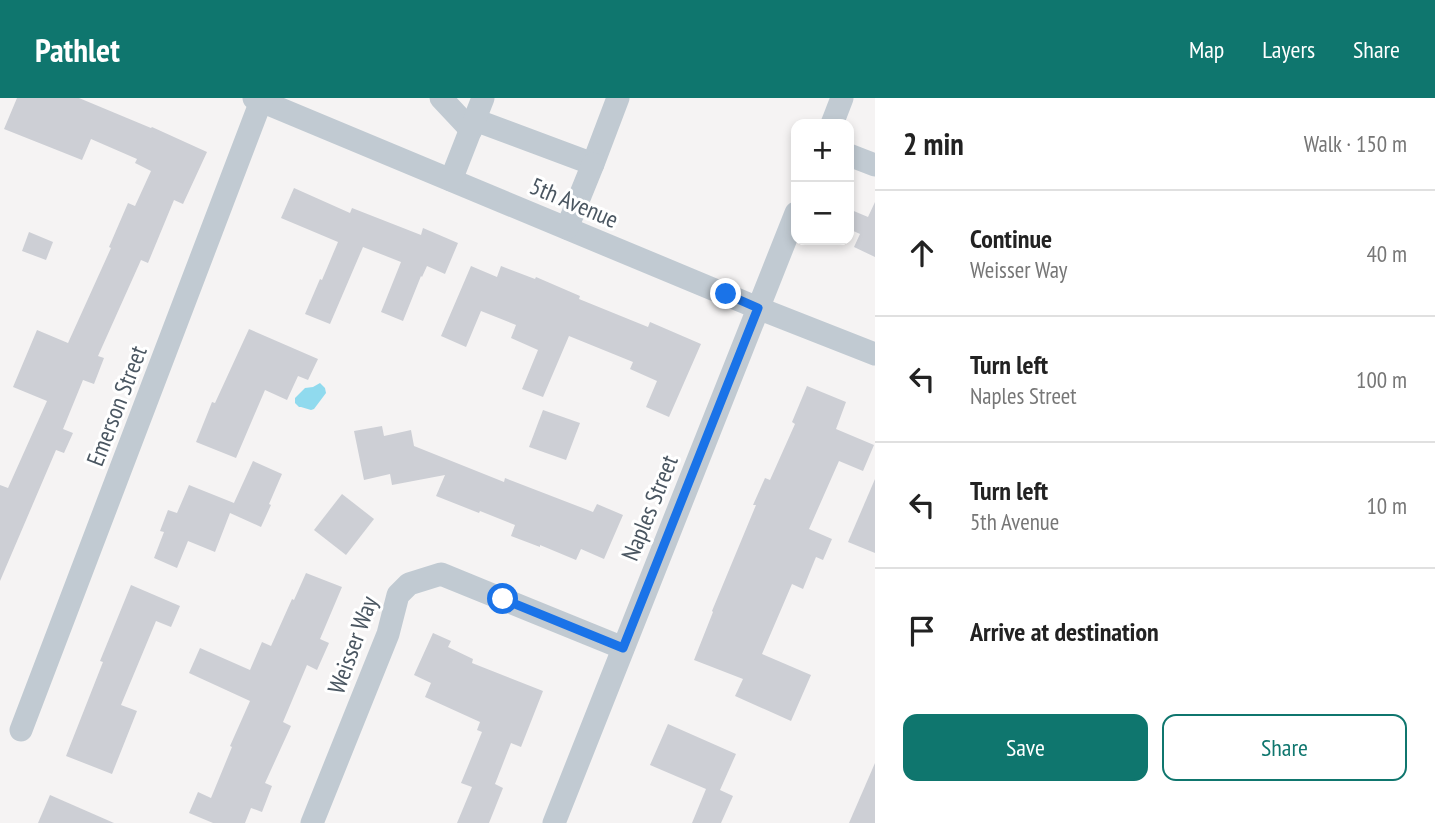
<!DOCTYPE html>
<html lang="en">
<head>
<meta charset="utf-8">
<style>
	body { margin:0; font-family:"PT Sans Narrow",sans-serif; background:#f6f6f6; color:#222 }
	.controls { position:absolute; right:21px; top:21px; display:grid; overflow:hidden; border-radius:14px; box-shadow:0 4px 10px #0003 }
	.controls button { width:63px; height:63px; display:grid; place-items:center; padding:0; border:0; border-bottom:2px solid #e0e0e0; background:#fff; color:#222; font:35px sans-serif }
	.stop { position:absolute; width:21px; height:21px; margin:-16px; border:5px solid #1a73e8; border-radius:50%; background:#fff }
	.stop.end { background:#1a73e8; border-color:#fff; box-shadow:0 2px 7px #0008 }
	.list { margin:0; padding:0; list-style:none }
	h2 { display:flex; justify-content:space-between; align-items:center; height:91px; margin:0; padding:0 28px; font-size:30px }
	h2 small { font-size:23px; font-weight:400; color:#767676 }
	.list li { display:grid; grid-template-columns:46px 1fr auto; gap:21px; align-items:center; box-sizing:border-box; height:126px; padding:0 28px; border-top:2px solid #e0e0e0 }
	.list b { display:block; font-size:26px; white-space:nowrap }
	.list p { margin:0; font-size:23px; white-space:nowrap; color:#767676 }
	.list em { font-size:23px; font-style:normal; color:#767676 }
	.actions { display:flex; gap:14px; padding:21px 28px }
	.actions a { flex:1; padding:16px 0; border:2px solid #0f766e; border-radius:14px; text-align:center; font-size:24px; color:#0f766e }
	.actions .main { background:#0f766e; color:#fff }
	.icon { flex:none; width:38px; height:38px; fill:none; stroke:currentColor; stroke-width:2; stroke-linecap:round; stroke-linejoin:round }
	.map { position:relative; flex:none; width:875px; height:725px; overflow:hidden }
	header { display:flex; align-items:center; gap:42px; box-sizing:border-box; height:98px; padding:0 35px; background:#0f766e; color:#fff }
	header strong { font-size:33px }
	nav { display:flex; gap:38px; margin-inline-start:auto; font-size:24px }
	main { display:flex }
	aside { flex:1; background:#fff }
	.map>svg:first-child { display:block }
	.water { fill:#90daee }
	.building { fill:#cdcfd5 }
	.lines { fill:none; stroke-linecap:round; stroke-linejoin:round }
	.minor { stroke:#c1cad2; stroke-width:23 }
	.route { stroke:#1a73e8; stroke-width:9 }
	.labels { text-anchor:middle; stroke-width:6; stroke-linejoin:round; paint-order:stroke }
	.street-label { font-size:24px; fill:#4a5661; stroke:#fff }
</style>
</head>
<body>
<header>
<strong>Pathlet</strong>
<nav><a>Map</a><a>Layers</a><a>Share</a></nav>
</header>
<main>
<div class="map">
<svg width="875" height="725" viewBox="0 0 875 725">
	<rect width="100%" height="100%" fill="#f5f3f3"/>
	<!-- water -->
	<path class="water" d="M320 285 325 290 326 295 314 311 311 312 301 309H299L295 305V300L305 290 313 289Z"/>
	<!-- building -->
	<g class="building">
		<path d="M17 0H79L151 30 152 29 207 54 183 106 174 102 148 165 141 162 98 258 104 260 94 286 83 282 63 331 73 335 64 355 56 352 0 483V387L8 390 47 303 13 289 37 232 68 245 111 150 109 149 128 105 135 108 151 73 135 65 137 61 91 41 82 62 4 31Z"/>
		<path d="M294 90 350 115 352 110 421 137 423 130 458 145 445 176 427 168 422 179 421 178 403 223 381 214 401 164 363 149 330 226 305 216 320 181 322 182 338 144 281 120Z"/>
		<path d="M875 104V159L854 149 860 136 849 131V111L868 119Z"/>
		<path d="M29 134 53 144 46 162 22 153Z"/>
		<path d="M471 168 497 179 501 168 535 181 536 179 580 198 579 201 648 229 650 224 701 246 669 319 646 309 657 283 630 271 633 264 569 238 543 299 522 291 538 252 511 240 516 227 481 213 466 249 441 238Z"/>
		<path d="M249 231 318 261 308 282 298 278 287 302 265 292 236 360 196 344 212 304 215 305Z"/>
		<path d="M807 288 846 304 836 331 874 347 863 373 839 363 809 431 832 441 823 462 816 459 803 491 792 486 762 556 811 577 791 623 735 598 743 581 694 562 713 514 712 513 756 407H753L765 380 770 382 795 326 792 324Z"/>
		<path d="M543 312 580 325 566 362 529 349Z"/>
		<path d="M382 328 384 338 411 332 414 348 504 384 505 380 593 414 597 406 623 417 604 461 581 451 576 462 540 447V449L511 438 515 427 480 413 479 415 436 398 445 377 392 387 390 376 364 382 354 333Z"/>
		<path d="M253 363 282 376 269 406 271 407 261 429 230 415 215 454 188 443 177 470 154 460 164 434 160 433 168 412 177 415 189 387 234 405 233 407Z"/>
		<path d="M875 381V455L848 444Z"/>
		<path d="M342 396 374 421 346 457 314 432Z"/>
		<path d="M306 475 342 489 320 541 329 545 317 572 307 567 283 624 291 628 265 685 272 688 262 714 251 710 245 725H213L189 715 198 694 211 700 232 649 230 648 250 603 189 575 200 550 250 572 262 544 271 548 292 501 294 502Z"/>
		<path d="M131 487 180 508 171 529 156 523 121 607 137 613 112 676 66 658 103 564 100 563Z"/>
		<path d="M433 535 451 543 448 549 473 561 472 565 543 593 521 649 511 645 495 686 503 690 489 725H457L472 689 461 685 482 634 477 632 480 624 425 599 431 585 414 577Z"/>
		<path d="M668 626 736 656 720 692 733 698 721 725H692L706 691 650 667Z"/>
		<path d="M875 665V725H849Z"/>
		<path d="M50 697 114 725H38Z"/>
	</g>
	<g class="lines">
		<!-- minor -->
		<g class="minor">
			<path d="M254 0 758 210 875 256"/>
			<path d="M441 0 471 32"/>
			<path d="M475 22 593 66 618 0"/>
			<path d="M832 26 842 0"/>
			<path d="M849 57 875 67"/>
			<path d="M451 82 483 0"/>
			<path d="M567 130 593 66"/>
			<path d="M21 632 261 3"/>
			<path d="M312 725 388 536 398 497 409 486 441 476 623 550"/>
			<path d="M554 725 796 115"/>
		</g>
	</g>
	<g class="lines">
		<!-- route -->
		<path class="route" d="M503 501 623 550 758 210 726 196"/>
	</g>
	<g class="labels">
		<!-- street labels -->
		<g class="street-label">
			<text transform="translate(574 105) rotate(23)" y="8">5th Avenue</text>
			<text transform="translate(117 308) rotate(-69)" y="8">Emerson Street</text>
			<text transform="translate(650 410) rotate(-68)" y="8">Naples Street</text>
			<text transform="translate(353 547) rotate(-70)" y="8">Weisser Way</text>
		</g>
	</g>
</svg>
<div class="controls">
<button>+</button>
<button>−</button>
</div>
<div class="stop" style="left:503px;top:501px"></div>
<div class="stop end" style="left:726px;top:196px"></div>
</div>
<aside>
<h2>2 min<small>Walk · 150 m</small></h2>
<ul class="list">
<li><svg class="icon" aria-label="ahead" viewBox="0 0 24 24"><path d="M12 20V5M6 11l6-6 6 6"/></svg><div><b>Continue</b><p>Weisser Way</p></div><em>40 m</em></li>
<li><svg class="icon" aria-label="left" viewBox="0 0 24 24"><path d="M17 20v-9H6M10 6l-5 5 5 5"/></svg><div><b>Turn left</b><p>Naples Street</p></div><em>100 m</em></li>
<li><svg class="icon" aria-label="left" viewBox="0 0 24 24"><path d="M17 20v-9H6M10 6l-5 5 5 5"/></svg><div><b>Turn left</b><p>5th Avenue</p></div><em>10 m</em></li>
<li><svg class="icon" aria-label="arrive" viewBox="0 0 24 24"><path d="M6 21V4h12l-3 4 3 4H6"/></svg><div><b>Arrive at destination</b></div></li>
</ul>
<div class="actions"><a class="main">Save</a><a>Share</a></div>
</aside>
</main>
</body>
</html>
